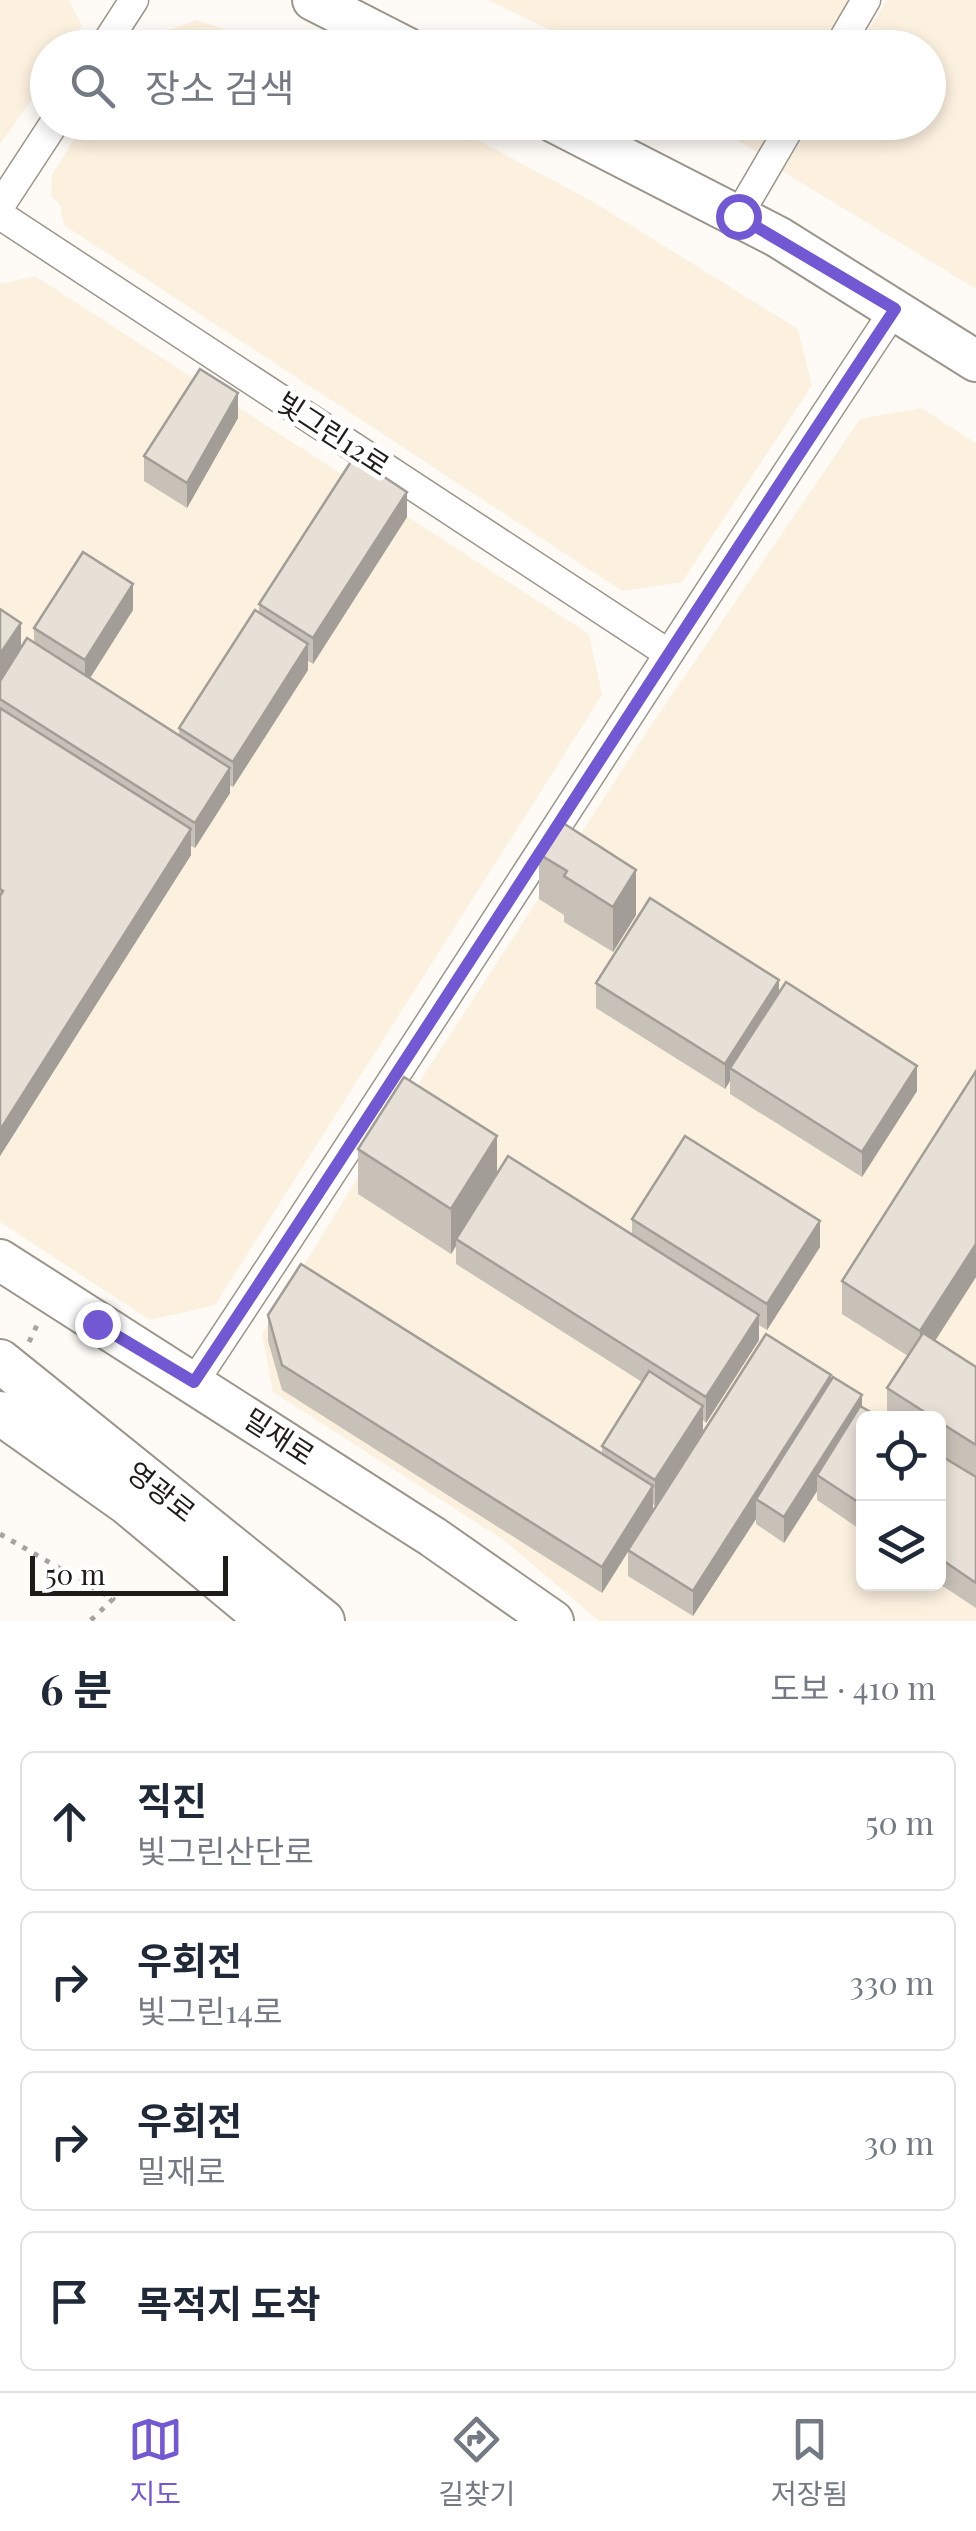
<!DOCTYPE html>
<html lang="ko">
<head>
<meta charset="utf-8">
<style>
	body { margin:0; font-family:"Playfair Display","Noto Sans KR",serif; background:#f6f6f7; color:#1f2937 }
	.controls { position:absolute; right:30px; bottom:30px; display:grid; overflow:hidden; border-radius:15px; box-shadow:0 5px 15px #0003 }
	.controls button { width:90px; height:90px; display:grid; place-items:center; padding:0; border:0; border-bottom:2px solid #e0e1e3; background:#fff; color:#1f2937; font:50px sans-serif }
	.scale { position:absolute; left:30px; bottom:25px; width:198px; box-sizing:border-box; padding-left:10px; border:5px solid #1e1c18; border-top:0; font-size:28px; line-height:35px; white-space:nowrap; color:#1e1c18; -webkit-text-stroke:8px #fff; paint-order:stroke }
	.stop { position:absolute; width:30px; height:30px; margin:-22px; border:8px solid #7259d3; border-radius:50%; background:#fff }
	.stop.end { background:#7259d3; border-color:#fff; box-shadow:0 2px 10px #0008 }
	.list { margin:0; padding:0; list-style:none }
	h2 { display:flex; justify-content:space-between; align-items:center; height:130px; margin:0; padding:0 40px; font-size:42px }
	h2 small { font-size:32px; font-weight:400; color:#747a83 }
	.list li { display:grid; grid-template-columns:65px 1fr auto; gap:30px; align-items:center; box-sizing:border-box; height:140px; margin:0 20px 20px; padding:0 20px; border:2px solid #e0e1e3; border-radius:15px }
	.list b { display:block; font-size:38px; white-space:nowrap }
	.list p { margin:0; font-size:32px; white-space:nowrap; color:#747a83 }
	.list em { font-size:32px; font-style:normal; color:#747a83 }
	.icon { flex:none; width:55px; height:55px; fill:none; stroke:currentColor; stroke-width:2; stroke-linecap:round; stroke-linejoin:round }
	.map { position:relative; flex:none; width:976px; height:1621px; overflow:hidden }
	.search { position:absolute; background:#fff; box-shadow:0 5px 15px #0003; left:30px; right:30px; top:30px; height:110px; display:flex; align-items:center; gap:25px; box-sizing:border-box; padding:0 35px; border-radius:55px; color:#747a83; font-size:38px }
	.sheet { height:770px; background:#fff }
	nav { display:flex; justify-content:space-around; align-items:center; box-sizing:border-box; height:140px; border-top:2px solid #e0e1e3; background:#fff; font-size:28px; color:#747a83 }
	nav a { display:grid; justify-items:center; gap:5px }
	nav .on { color:#7259d3 }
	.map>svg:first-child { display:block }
	.built { fill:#fcf0df; fill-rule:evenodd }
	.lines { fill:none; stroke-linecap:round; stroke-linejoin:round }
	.street-casing { stroke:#9b958b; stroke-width:31 }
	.secondary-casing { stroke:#9b958b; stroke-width:44 }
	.primary-casing { stroke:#9b958b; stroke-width:46 }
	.path { stroke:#a7a4a0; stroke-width:5; stroke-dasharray:5 8; stroke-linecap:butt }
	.street { stroke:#fff; stroke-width:28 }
	.secondary { stroke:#fff; stroke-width:40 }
	.primary { stroke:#fff; stroke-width:42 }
	.wall { fill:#c7c1b8 }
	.shaded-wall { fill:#a29d96 }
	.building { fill:#e7e0d6; stroke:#a29d96; stroke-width:2.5 }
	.route { stroke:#7259d3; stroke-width:12 }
	.labels { text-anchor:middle; stroke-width:10; stroke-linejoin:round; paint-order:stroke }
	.street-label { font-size:28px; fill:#1e1c18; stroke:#fff }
</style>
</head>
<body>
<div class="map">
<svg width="976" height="1621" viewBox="0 0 976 1621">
	<rect width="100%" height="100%" fill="#fefbf7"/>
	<!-- built -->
	<g class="built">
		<path d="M0 0H69L82 26 68 47 48 48 47 78 0 144Z"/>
		<path d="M488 0H852L824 48 585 47Z"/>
		<path d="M887 0H976V289L782 171 812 123 928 122V48L858 47Z"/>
		<path d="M197 20 275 47H136L141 40Z"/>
		<path d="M84 123H446L595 203 798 329 812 385 682 582 622 591 64 225 60 205 51 196 52 175Z"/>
		<path d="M709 123H779L760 154Z"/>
		<path d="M35 276 589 634 602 695 215 1305 150 1320 0 1222V284Z"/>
		<path d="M921 408 976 443V1621H599L505 1541 273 1392 262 1334 361 1172 648 730 860 419ZM864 1418H938V1584H864Z"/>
	</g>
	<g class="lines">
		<defs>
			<g id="street">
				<path d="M103 48 134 0"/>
				<path d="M838 48 866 0"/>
				<path d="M0 206 55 122"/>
				<path d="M0 215 666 652"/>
				<path d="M738 216 793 122"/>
				<path d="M194 1382C431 1026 658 665 895 309"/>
			</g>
			<g id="secondary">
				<path d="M313 0 407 48"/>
				<path d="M554 122 778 237 976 361"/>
				<path d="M0 1260 433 1537 553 1621"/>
			</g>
			<g id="primary">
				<path d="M0 1361 323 1621"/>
				<path d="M0 1413 127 1503 269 1621"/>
			</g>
		</defs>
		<!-- street casing -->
		<use href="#street" class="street-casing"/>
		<!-- secondary casing -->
		<use href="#secondary" class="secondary-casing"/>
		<!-- primary casing -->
		<use href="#primary" class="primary-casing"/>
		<!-- path -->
		<g class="path">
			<path d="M29 1342 39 1321"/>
			<path d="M0 1534 113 1599 90 1621"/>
		</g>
		<!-- street -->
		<use href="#street" class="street"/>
		<!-- secondary -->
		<use href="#secondary" class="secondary"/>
		<!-- primary -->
		<use href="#primary" class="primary"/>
	</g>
	<!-- wall -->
	<g class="wall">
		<path d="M238 418 187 508 144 481V456Z"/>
		<path d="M407 517 313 664 308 661V670L233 787 230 786V793L195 848 191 846V855L0 1156V609L21 648 34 643V628L133 610 90 678 179 735V728L259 613V604Z"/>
		<path d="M539 854 636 915 613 952 564 922V915L539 899Z"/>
		<path d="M596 983 779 993 917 1091 862 1177 730 1094V1081L725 1089 596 1008Z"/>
		<path d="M976 1071V1277L935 1341 976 1367V1608L938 1583V1418H887V1388L908 1356 842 1314V1281Z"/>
		<path d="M358 1149 497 1174 632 1235V1219L820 1247 767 1330 759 1325V1340L706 1423 703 1420V1431L655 1506 653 1504V1510L831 1381 862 1407 864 1532 817 1500V1491L784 1543 756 1524V1519L693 1616 628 1576V1552L602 1593 282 1390 268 1341V1315L602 1454V1446L642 1382 456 1264V1246L451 1254 358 1194Z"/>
	</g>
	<!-- shaded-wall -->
	<g class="shaded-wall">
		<path d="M238 393V418L187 508V483Z"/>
		<path d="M407 492V517L313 664V638Z"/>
		<path d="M133 584V610L85 686V660Z"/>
		<path d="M21 623V656L0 688V654Z"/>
		<path d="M308 644V670L233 787V762Z"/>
		<path d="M230 768V793L195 848V823Z"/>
		<path d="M191 829V855L0 1156V1130Z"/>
		<path d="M636 870V915L613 952V907Z"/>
		<path d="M779 980V1005L730 1068V1081L725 1089V1064Z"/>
		<path d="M917 1066V1091L862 1177V1152Z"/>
		<path d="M497 1136V1181L456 1239V1246L451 1254V1209Z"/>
		<path d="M820 1221V1247L767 1330V1304Z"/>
		<path d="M976 1244V1277L920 1364V1331Z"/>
		<path d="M759 1315V1340L706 1423V1397Z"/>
		<path d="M831 1375V1401L756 1499V1519L693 1616V1591Z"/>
		<path d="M862 1395V1421L817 1475V1491L784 1543V1517Z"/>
		<path d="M703 1406V1431L655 1506V1480Z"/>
		<path d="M653 1486V1512L602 1593V1567Z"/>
	</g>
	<!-- building -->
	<g class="building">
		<path d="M200 369 238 393 187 483 144 456Z"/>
		<path d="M354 457 407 492 313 638 259 604Z"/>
		<path d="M83 552 133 584 85 660 34 628Z"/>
		<path d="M0 609 21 623 0 654Z"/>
		<path d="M255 610 308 644 233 762 179 728Z"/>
		<path d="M27 638 230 768 195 823 0 699V681Z"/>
		<path d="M0 708 191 829 0 1130V896L3 891 0 889Z"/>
		<path d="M560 821 636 870 613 907 564 876 567 871 539 854Z"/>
		<path d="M650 898 779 980 725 1064 596 983Z"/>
		<path d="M786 982 917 1066 862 1152 730 1068Z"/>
		<path d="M976 1071V1244L920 1331 842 1281Z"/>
		<path d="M404 1077 497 1136 451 1209 358 1149Z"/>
		<path d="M685 1136 820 1221 767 1304 632 1219Z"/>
		<path d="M508 1156 759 1315 706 1397 456 1239Z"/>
		<path d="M301 1264 653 1486 602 1567 282 1365 268 1315Z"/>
		<path d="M923 1333 976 1367V1445L938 1421V1418H934L887 1388Z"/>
		<path d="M766 1334 831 1375 693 1591 628 1550Z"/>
		<path d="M649 1371 703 1406 655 1480 602 1446Z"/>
		<path d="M833 1377 862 1395 784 1517 756 1499Z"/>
		<path d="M860 1406 881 1418H864V1506L817 1475Z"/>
		<path d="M938 1454 976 1477V1583L938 1557Z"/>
	</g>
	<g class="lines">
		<!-- route -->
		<path class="route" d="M97 1324 194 1382C431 1026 658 665 895 309L738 216"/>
	</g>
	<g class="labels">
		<!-- street labels -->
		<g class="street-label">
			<text transform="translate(333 434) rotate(33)" y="10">빛그린12로</text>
			<text transform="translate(279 1437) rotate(33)" y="10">밀재로</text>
			<text transform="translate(161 1492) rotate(38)" y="10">영광로</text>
		</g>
	</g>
</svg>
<div class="controls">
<button><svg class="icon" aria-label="locate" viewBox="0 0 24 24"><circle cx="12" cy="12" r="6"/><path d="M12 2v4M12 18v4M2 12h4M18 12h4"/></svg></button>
<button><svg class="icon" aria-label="layers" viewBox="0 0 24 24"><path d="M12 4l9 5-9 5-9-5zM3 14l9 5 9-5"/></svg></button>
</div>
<div class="scale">50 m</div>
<div class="stop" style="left:738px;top:216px"></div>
<div class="stop end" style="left:97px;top:1324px"></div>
<div class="search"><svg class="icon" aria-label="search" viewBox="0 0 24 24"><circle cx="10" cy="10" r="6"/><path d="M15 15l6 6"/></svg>장소 검색</div>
</div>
<section class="sheet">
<h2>6 분<small>도보 · 410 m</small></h2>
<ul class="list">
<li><svg class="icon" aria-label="ahead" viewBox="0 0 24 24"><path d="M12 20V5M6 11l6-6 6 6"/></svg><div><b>직진</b><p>빛그린산단로</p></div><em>50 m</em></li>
<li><svg class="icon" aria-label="right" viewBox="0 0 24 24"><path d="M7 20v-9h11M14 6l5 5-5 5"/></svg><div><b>우회전</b><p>빛그린14로</p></div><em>330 m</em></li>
<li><svg class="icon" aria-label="right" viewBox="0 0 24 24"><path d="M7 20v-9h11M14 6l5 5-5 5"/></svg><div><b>우회전</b><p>밀재로</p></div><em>30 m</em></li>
<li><svg class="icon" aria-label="arrive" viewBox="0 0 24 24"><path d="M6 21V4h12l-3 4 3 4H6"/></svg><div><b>목적지 도착</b></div></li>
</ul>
</section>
<nav>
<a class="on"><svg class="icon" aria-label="map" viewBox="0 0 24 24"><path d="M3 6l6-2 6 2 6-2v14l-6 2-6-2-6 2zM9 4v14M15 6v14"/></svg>지도</a>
<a><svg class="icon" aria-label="directions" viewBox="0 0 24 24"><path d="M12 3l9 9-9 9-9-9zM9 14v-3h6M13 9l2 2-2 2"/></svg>길찾기</a>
<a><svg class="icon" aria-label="saved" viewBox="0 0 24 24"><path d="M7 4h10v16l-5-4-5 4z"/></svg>저장됨</a>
</nav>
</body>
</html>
